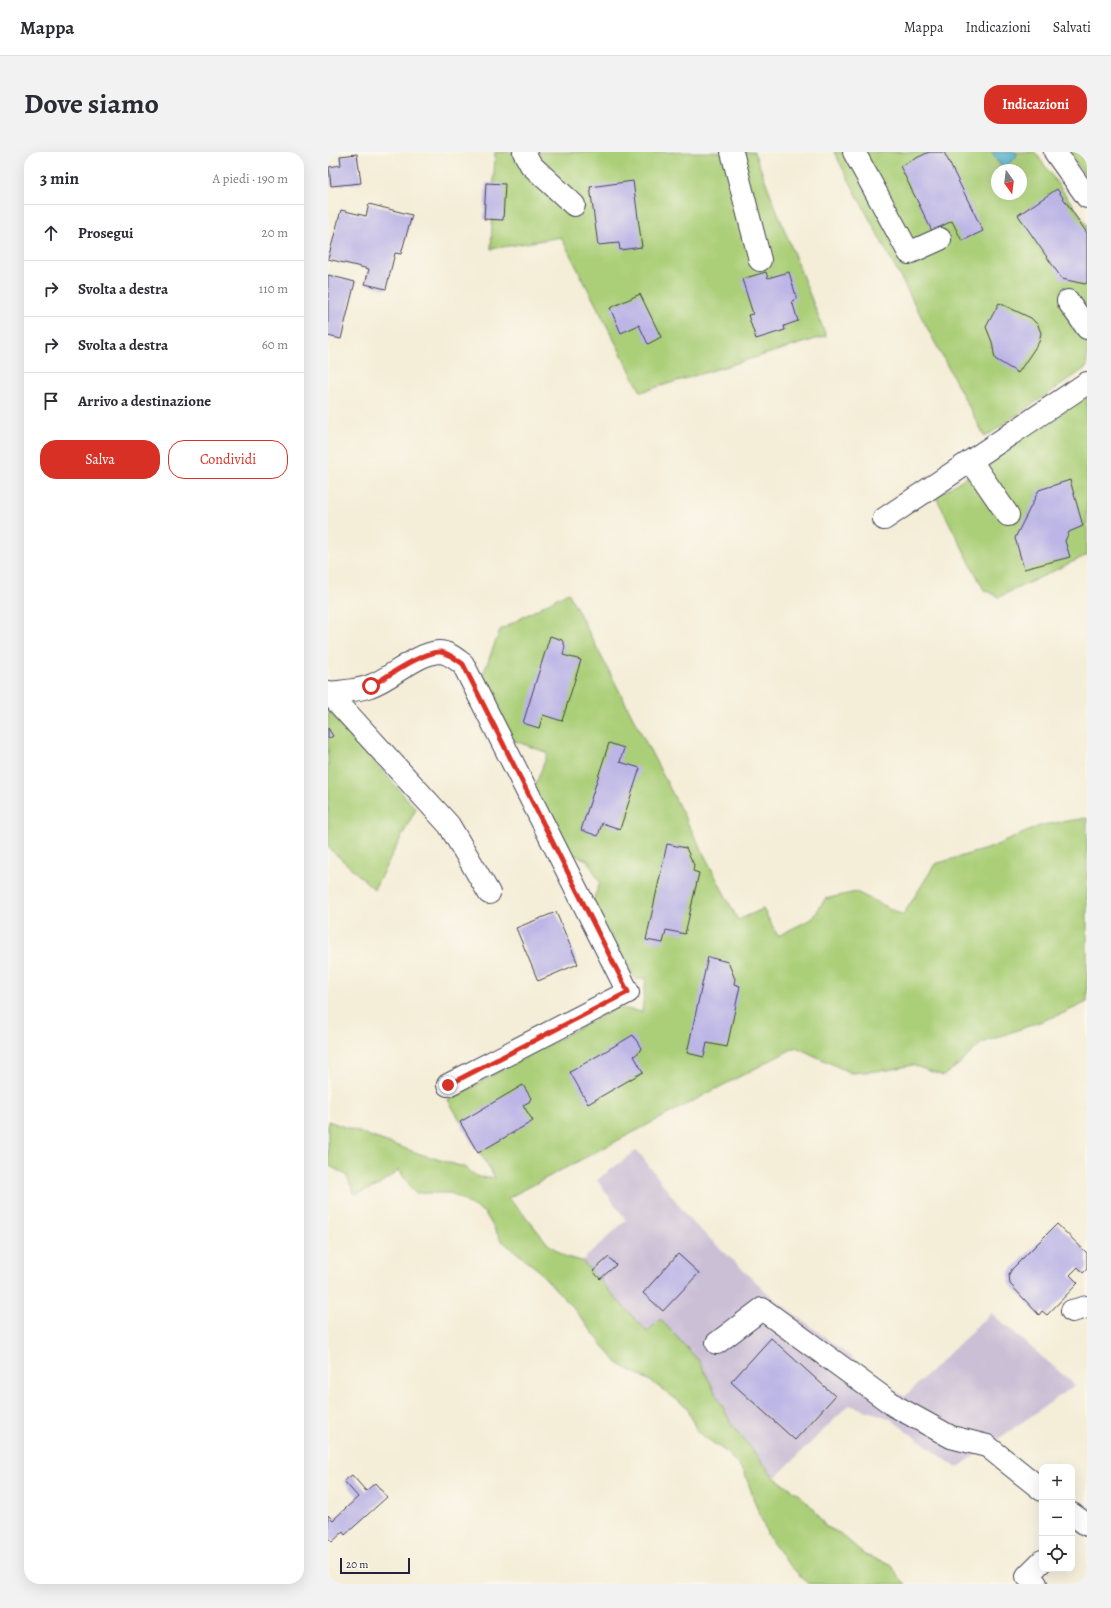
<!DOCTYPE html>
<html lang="it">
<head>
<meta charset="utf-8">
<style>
	body { margin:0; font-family:Alegreya,serif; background:#f2f2f3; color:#2b2b33 }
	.controls { position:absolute; right:12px; bottom:12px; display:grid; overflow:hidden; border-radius:8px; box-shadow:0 4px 16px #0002 }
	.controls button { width:36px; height:36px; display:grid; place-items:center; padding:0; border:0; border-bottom:1px solid #e1e1e2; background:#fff; color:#2b2b33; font:20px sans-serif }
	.compass { position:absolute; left:663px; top:12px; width:36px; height:36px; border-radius:50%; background:#fff; box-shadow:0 4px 16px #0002; rotate:166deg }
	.scale { position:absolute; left:12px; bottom:10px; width:70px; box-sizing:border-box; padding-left:4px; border:2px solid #22223b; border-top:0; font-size:11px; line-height:14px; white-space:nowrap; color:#22223b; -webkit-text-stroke:3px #fbf7ec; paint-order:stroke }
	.stop { position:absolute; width:12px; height:12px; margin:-9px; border:3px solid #d93025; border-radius:50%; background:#fff }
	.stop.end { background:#d93025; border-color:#fff; box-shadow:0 1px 4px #0008 }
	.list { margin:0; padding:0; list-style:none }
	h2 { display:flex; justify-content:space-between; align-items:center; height:52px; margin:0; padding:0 16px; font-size:17px }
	h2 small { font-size:13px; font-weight:400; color:#7c7c81 }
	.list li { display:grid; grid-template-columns:26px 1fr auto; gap:12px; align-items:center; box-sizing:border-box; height:56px; padding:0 16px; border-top:1px solid #e1e1e2 }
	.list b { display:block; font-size:15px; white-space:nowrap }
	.list em { font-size:13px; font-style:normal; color:#7c7c81 }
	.actions { display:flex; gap:8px; padding:12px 16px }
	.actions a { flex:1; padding:9px 0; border:1px solid #d93025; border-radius:16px; text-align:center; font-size:14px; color:#d93025 }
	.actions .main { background:#d93025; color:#fff }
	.icon { flex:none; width:22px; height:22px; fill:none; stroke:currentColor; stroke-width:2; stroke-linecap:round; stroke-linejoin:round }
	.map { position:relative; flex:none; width:759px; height:1432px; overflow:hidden; border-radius:16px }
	header { display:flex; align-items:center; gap:24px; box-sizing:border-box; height:56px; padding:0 20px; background:#fff; border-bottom:1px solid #e1e1e2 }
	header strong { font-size:19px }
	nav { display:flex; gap:22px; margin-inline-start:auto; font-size:14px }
	.intro { display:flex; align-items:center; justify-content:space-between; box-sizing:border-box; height:96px; padding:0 24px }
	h1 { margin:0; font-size:28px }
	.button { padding:10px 18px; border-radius:16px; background:#d93025; color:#fff; font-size:14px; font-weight:700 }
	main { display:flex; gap:24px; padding:0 24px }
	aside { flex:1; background:#fff; border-radius:16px; box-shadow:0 4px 16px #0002 }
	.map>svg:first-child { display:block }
	.industrial { fill:#cbbfd6 }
	.green { fill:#abcf78; stroke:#66785a; fill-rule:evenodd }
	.water { fill:#54b7d2; stroke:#3b6c86 }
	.building { fill:#bcb5e6 }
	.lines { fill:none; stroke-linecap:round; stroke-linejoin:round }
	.minor-casing { stroke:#424052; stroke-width:24 }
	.minor { stroke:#fff; stroke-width:22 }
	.route { stroke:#d93025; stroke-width:5 }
</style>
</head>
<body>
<header>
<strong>Mappa</strong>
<nav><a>Mappa</a><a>Indicazioni</a><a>Salvati</a></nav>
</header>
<div class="intro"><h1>Dove siamo</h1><a class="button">Indicazioni</a></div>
<main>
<aside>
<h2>3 min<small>A piedi · 190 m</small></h2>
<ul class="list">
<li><svg class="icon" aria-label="ahead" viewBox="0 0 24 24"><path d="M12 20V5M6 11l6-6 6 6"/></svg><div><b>Prosegui</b></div><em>20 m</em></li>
<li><svg class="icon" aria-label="right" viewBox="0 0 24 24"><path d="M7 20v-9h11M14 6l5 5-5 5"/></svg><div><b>Svolta a destra</b></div><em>110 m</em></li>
<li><svg class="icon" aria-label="right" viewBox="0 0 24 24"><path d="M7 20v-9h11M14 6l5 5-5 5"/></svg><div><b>Svolta a destra</b></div><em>60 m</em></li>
<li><svg class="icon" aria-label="arrive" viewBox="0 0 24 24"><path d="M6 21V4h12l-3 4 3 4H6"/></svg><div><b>Arrivo a destinazione</b></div></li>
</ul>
<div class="actions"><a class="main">Salva</a><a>Condividi</a></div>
</aside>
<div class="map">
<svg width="759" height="1432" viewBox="0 0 759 1432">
	<rect width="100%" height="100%" fill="#fbf7ec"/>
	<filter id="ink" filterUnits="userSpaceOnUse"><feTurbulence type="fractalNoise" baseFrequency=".025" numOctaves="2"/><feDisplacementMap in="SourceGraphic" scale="8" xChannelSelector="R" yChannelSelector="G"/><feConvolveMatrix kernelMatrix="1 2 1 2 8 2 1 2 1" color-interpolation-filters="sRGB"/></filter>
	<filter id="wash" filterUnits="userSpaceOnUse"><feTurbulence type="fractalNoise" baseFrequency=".012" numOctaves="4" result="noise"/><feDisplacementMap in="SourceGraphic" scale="16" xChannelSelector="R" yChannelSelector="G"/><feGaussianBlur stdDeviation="0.9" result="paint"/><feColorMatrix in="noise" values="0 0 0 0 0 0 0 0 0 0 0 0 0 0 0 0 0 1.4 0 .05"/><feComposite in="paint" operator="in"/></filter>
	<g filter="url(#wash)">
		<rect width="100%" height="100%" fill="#f4edd7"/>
		<!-- industrial -->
		<path class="industrial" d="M309 998 362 1068 445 1146 576 1245 663 1161 747 1233 629 1316 561 1266 521 1253 447 1326 404 1273 371 1209 332 1167 319 1180 254 1109 298 1068 269 1028Z"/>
		<!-- green -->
		<g class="green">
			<path d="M167 0H426L498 184 313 240 233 85 163 97Z"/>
			<path d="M506 0H707L759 73V215L657 285ZM669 18H693V42H669Z"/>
			<path d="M740 0H759V26Z"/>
			<path d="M759 244V403L671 445 656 438 608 345Z"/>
			<path d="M240 440 410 768 435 757 450 784 485 766 497 747 528 740 575 763 607 712 662 696 714 673 759 666V850L736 861 654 891 630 913 615 924 585 913 560 918 523 921 468 895 180 1046 199 1066 220 1092 238 1105 254 1109 319 1180 332 1167 371 1209 404 1273 447 1326 471 1342 485 1356 497 1374 513 1382 537 1403 563 1412 571 1425 578 1432H480L457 1408 440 1384 429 1356 416 1319 397 1299 369 1280 359 1255 324 1230 289 1211 245 1156 208 1116 173 1088 157 1061 123 1041H87L71 1018 50 1034 27 1042 18 1023 0 1013V969L95 1003 136 1015 150 1025 167 1026 120 948 289 855 314 860 318 826 308 828 264 751 272 730 259 708 239 700 205 639 220 601 179 586 151 533 172 478Z"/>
			<path d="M0 557 88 657 46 737 0 695Z"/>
		</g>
		<!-- water -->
		<path class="water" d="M664 0H687L689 1 688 5 679 13 675 14 671 11Z"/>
		<g id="blocks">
			<!-- building -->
			<g class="building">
				<path d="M601 0H616L655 79 634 89 624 69 604 79 572 14Z"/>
				<path d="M29 2 33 31 3 34 1 15 13 13 12 4Z"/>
				<path d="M305 29 314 95 292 98 291 91 270 93 262 35Z"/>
				<path d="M158 31 177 32 175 68 156 67Z"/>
				<path d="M729 37 759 81V131L757 132 734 127 690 63Z"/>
				<path d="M41 52 84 63 73 102 67 101 58 137 37 132 41 117 0 107 13 58 38 64Z"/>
				<path d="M438 120 440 126 461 120 469 147 464 149 470 169 456 174 457 178 428 187 420 163 425 162 414 127Z"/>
				<path d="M0 123 27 130 13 187 0 184Z"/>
				<path d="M312 142 333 185 320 192 311 173 293 181 282 156Z"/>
				<path d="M671 151 703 166 710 173 713 181 711 190 690 221 667 207 664 190 658 175Z"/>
				<path d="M742 328 755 374 741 380 737 389 742 405 696 417 687 386 711 338Z"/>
				<path d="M222 484 234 488 237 494 235 503 253 508 234 569 215 563 211 576 195 571Z"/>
				<path d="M0 576 5 584 0 587Z"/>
				<path d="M281 591 296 596 292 610 312 616 292 677 274 671 270 684 253 678Z"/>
				<path d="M339 692 358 696 366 713 365 719 371 721 357 782 338 778 335 791 318 788Z"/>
				<path d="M228 760 250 812 210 829 188 776Z"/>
				<path d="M380 805 400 810 407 827 406 832 412 834 399 895 379 891 376 905 359 901Z"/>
				<path d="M305 883 313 896 311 900 306 904 315 920 260 952 242 920Z"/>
				<path d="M195 933 203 946 201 950 195 953 205 969 150 1001 132 970Z"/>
				<path d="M729 1072 759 1101V1117L755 1121 750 1115 742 1123 750 1131 719 1163 714 1159 711 1163 682 1132 681 1122 684 1117Z"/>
				<path d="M350 1102 371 1121 335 1159 315 1141Z"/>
				<path d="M281 1105 288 1113 272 1127 265 1119Z"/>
				<path d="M443 1186 507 1244 467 1288 403 1230Z"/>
				<path d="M24 1323 38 1339 47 1331 59 1345 17 1383 15 1380 4 1390 0 1386V1363L5 1368 30 1345 16 1329Z"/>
			</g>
		</g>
	</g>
	<g filter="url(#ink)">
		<use href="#blocks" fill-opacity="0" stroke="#424052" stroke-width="1"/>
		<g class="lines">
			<defs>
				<g id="minor">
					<path d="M196 0 203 13 246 53"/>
					<path d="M404 0 432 108"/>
					<path d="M526 0 581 101 612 87"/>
					<path d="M727 0 759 45"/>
					<path d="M740 149 759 176"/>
					<path d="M643 309 680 363"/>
					<path d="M556 367 759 231"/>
					<path d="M0 540 121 673 161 741"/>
					<path d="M0 541C14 539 30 539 42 534 63 527 87 502 111 500 120 500 128 507 135 512L300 840 120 933"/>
					<path d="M744 1159 759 1155"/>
					<path d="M389 1191 434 1157 567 1254 623 1285 659 1294 714 1338"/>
					<path d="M744 1362 759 1373"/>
					<path d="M708 1432 699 1424 714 1409"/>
				</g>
			</defs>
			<!-- minor casing -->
			<use href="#minor" class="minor-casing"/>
			<!-- minor -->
			<use href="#minor" class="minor"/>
		</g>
	</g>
	<g class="lines" filter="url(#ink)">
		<!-- route -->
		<path class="route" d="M43 534C57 526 97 498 113 500 122 502 128 507 135 512L300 840 120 933"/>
	</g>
</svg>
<div class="controls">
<button>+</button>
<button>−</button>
<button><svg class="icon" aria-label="locate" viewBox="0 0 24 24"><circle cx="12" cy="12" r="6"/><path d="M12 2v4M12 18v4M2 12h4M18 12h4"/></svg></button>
</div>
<svg class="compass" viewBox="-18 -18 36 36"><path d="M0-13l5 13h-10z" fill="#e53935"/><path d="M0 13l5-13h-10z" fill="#7c7c81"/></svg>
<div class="scale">20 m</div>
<div class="stop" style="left:43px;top:534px"></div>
<div class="stop end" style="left:120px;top:933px"></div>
</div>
</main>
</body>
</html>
